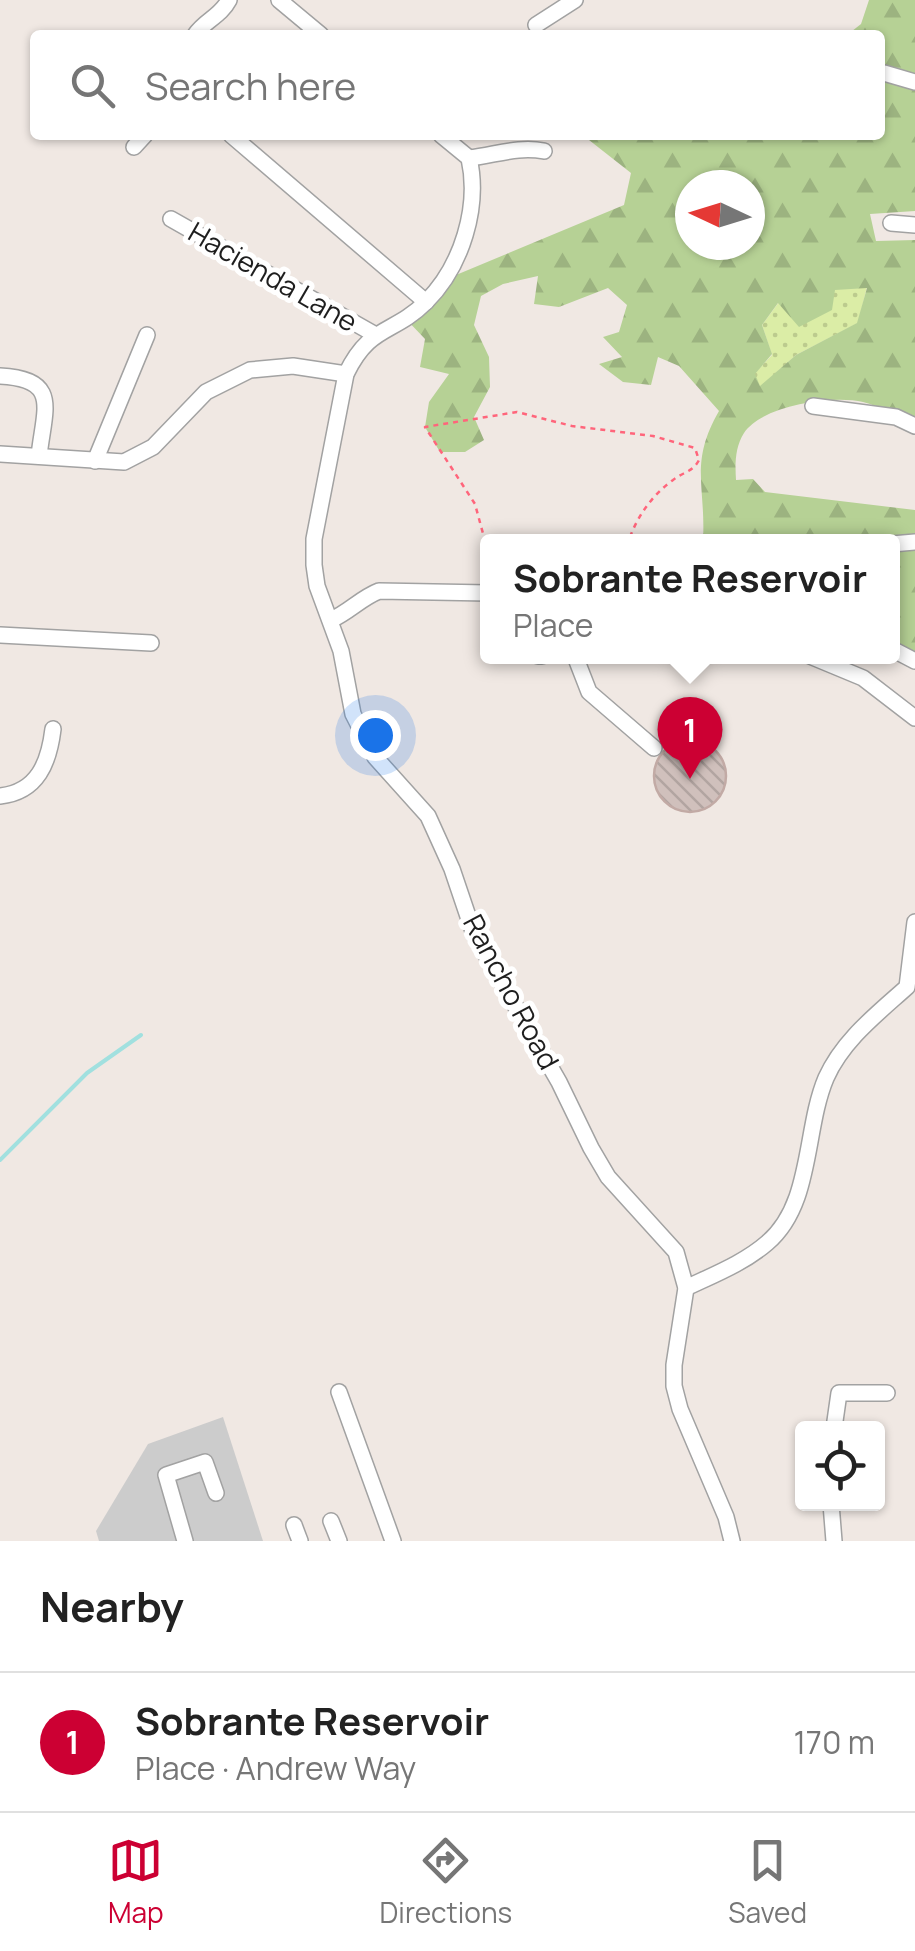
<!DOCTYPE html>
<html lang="en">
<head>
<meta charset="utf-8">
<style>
	body { margin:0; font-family:Manrope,sans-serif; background:#f2f2f2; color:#222 }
	.controls { position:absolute; right:30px; bottom:30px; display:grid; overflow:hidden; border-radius:10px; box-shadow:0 2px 8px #0004 }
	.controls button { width:90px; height:90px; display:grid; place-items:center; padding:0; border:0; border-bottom:2px solid #e0e0e0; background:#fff; color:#222; font:50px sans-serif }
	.compass { position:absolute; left:675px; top:170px; width:90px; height:90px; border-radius:50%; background:#fff; box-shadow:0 2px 8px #0004; rotate:274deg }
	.you { position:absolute; left:375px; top:735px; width:35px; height:35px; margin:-25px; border:8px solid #fff; border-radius:50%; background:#1a73e8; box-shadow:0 0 0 15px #1a73e833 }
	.badge { display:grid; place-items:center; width:65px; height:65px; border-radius:50%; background:#c03; color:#fff; font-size:32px; font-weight:700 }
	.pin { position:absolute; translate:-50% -82px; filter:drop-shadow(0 2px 5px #0008) }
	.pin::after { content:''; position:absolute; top:52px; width:35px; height:30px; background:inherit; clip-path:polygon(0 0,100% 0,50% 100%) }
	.popup { position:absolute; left:480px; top:534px; width:420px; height:130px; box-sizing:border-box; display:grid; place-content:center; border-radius:10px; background:#fff; filter:drop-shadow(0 2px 8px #0005); font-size:32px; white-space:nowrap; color:#767676 }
	.popup b { font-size:38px; color:#222 }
	.popup::after { content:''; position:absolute; left:50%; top:100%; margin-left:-20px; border:20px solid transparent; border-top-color:#fff }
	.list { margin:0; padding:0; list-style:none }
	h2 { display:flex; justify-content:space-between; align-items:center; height:130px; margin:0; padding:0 40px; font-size:42px }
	h2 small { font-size:32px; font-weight:400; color:#767676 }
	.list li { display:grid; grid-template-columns:65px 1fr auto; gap:30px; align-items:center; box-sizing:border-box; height:140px; padding:0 40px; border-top:2px solid #e0e0e0 }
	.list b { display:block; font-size:38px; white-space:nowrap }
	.list p { margin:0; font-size:32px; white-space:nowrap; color:#767676 }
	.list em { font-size:32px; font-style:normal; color:#767676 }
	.icon { flex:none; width:55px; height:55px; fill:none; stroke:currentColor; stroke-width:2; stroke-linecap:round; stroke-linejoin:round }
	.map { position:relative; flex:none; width:915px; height:1541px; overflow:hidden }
	.search { position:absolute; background:#fff; box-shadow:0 2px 8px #0004; left:30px; right:30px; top:30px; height:110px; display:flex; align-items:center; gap:25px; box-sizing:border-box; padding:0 35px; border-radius:10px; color:#767676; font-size:38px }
	.sheet { height:270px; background:#fff }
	nav { display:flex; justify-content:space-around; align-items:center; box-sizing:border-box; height:140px; border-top:2px solid #e0e0e0; background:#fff; font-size:28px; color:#767676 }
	nav a { display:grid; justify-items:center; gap:5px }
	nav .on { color:#c03 }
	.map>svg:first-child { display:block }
	.religious { fill:#ccc }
	.grass { fill:url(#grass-dots) }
	.forest { fill:url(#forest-firs); fill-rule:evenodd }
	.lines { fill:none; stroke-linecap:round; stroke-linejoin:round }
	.stream { stroke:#a1e0df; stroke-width:4 }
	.building { fill:url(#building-back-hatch); stroke:#c2aaa5; stroke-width:2.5 }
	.minor-casing { stroke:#a2a2a2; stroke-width:18 }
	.path { stroke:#ff657b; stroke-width:2.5; stroke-dasharray:5 5; stroke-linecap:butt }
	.minor { stroke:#fff; stroke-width:15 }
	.labels { text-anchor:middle; stroke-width:10; stroke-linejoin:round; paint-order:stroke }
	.street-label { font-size:28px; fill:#1e1e1e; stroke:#fff }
</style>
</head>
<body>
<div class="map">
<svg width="915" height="1541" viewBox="0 0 915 1541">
	<defs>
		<pattern id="grass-dots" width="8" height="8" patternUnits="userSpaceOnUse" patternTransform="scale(2.5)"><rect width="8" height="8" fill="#dbeda6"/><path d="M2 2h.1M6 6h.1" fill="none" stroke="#bccb8e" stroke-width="1.8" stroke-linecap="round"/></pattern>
		<pattern id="forest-firs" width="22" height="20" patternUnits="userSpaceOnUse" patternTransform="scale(2.5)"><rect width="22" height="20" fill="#b6d195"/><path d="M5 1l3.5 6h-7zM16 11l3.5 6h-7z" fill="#9cb380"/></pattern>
		<pattern id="building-back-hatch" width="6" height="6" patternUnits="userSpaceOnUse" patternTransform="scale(2.5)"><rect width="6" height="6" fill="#d0c0bc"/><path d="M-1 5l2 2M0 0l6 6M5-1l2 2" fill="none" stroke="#b2a5a1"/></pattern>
	</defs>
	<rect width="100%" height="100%" fill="#f0e8e3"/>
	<!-- religious -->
	<path class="religious" d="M223 1417 263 1541H99L96 1531 148 1444Z"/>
	<!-- grass -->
	<path class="grass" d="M867 287 858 323 796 355 760 387 754 374 772 355 762 325 779 302 835 289Z"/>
	<!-- forest -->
	<g class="forest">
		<path d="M869 0H915V211L870 214 876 241 915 240V421C898 416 879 406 863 402 832 395 763 405 744 433 735 447 735 464 736 480L753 479 765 492 915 510V537L863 542 703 541C706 486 689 463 719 411L679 366 658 357 651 385 623 382 599 364 622 357 603 337 619 332 627 305 608 288 559 307 534 304 538 276 503 284 481 296 474 325 489 357 490 387 474 417 484 440 465 452H440L425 427 429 402 449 374 420 367 425 339 405 318 444 280 624 205 631 173 589 140 595 135H880V35H847L861 24ZM690 185H750V245H690ZM867 288 857 323 796 355 760 386 755 374 772 354 762 325 778 303 799 327 832 310 835 290Z"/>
		<path d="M892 550 915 551V656L893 644Z"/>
	</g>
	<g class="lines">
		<!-- stream -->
		<path class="stream" d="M0 1160 87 1073 141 1035"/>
	</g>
	<!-- building -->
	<circle class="building" cx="690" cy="776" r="36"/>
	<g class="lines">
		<defs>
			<g id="minor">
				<path d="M279 0 321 35"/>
				<path d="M536 25 575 0"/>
				<path d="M195 35C205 20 220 17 229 0"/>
				<path d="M884 73 915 82"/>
				<path d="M231 135 426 302"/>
				<path d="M441 135 469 158C480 207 462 266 426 302 393 335 370 324 346 374L314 539V565L317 586 341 651 353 714 375 757 428 816 452 869 474 934 559 1082 591 1148 608 1177 676 1252 686 1288 674 1365V1386L680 1409 726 1517 732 1541"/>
				<path d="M134 147 145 135"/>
				<path d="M469 158C496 155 518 146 544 151"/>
				<path d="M171 219 374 334"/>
				<path d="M891 223 915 225"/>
				<path d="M0 376C61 379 44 409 39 456"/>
				<path d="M813 406 896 417 915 426"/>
				<path d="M0 454 124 462 153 447 206 392 250 370 293 366 346 374"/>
				<path d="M95 461 147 335"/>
				<path d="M892 544 915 542"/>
				<path d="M331 620C349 612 361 598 379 591L488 593"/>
				<path d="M0 635 151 643"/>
				<path d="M892 649 915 661"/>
				<path d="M538 656H542"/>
				<path d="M575 656 589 692 654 748"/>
				<path d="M810 656 863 678 915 718"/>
				<path d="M0 796C38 792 49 762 53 729"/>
				<path d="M686 1288C713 1275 744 1263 767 1243 813 1204 804 1130 826 1078 843 1040 877 1014 907 987L915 922"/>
				<path d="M339 1392 393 1541"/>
				<path d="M834 1428 839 1393H887"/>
				<path d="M831 1504 834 1541"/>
				<path d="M331 1521 339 1541"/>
				<path d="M294 1525 300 1541"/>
				<path d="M185 1541 166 1475 205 1462 216 1493"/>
			</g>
		</defs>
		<!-- minor casing -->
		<use href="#minor" class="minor-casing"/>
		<!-- path -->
		<path class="path" d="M488 552 475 504 425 427 517 412 572 426 653 436 695 448 699 460C693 472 683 472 673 480 651 496 637 517 628 542"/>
		<!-- minor -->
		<use href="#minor" class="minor"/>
	</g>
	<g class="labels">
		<!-- street labels -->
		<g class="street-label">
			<text transform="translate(273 277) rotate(30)" y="10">Hacienda Lane</text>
			<text transform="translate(511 992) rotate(62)" y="10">Rancho Road</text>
		</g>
	</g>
</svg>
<div class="controls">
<button><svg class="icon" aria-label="locate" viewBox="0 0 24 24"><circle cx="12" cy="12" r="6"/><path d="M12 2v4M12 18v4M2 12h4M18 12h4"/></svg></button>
</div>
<svg class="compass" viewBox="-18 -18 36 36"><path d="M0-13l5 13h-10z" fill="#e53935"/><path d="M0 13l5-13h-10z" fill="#767676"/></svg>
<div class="you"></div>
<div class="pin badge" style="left:690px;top:779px">1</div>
<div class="popup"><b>Sobrante Reservoir</b>Place</div>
<div class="search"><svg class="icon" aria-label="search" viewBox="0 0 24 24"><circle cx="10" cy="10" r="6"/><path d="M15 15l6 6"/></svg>Search here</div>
</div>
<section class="sheet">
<h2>Nearby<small></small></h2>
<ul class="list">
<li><span class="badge">1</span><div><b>Sobrante Reservoir</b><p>Place · Andrew Way</p></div><em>170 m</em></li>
</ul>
</section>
<nav>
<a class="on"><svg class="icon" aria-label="map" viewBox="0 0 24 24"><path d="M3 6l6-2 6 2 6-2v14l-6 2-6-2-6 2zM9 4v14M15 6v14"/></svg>Map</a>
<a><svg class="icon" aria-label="directions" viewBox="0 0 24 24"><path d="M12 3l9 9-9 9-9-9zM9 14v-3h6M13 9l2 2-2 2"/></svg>Directions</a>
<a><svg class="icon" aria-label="saved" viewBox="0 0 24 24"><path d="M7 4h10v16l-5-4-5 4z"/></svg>Saved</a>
</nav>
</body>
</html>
